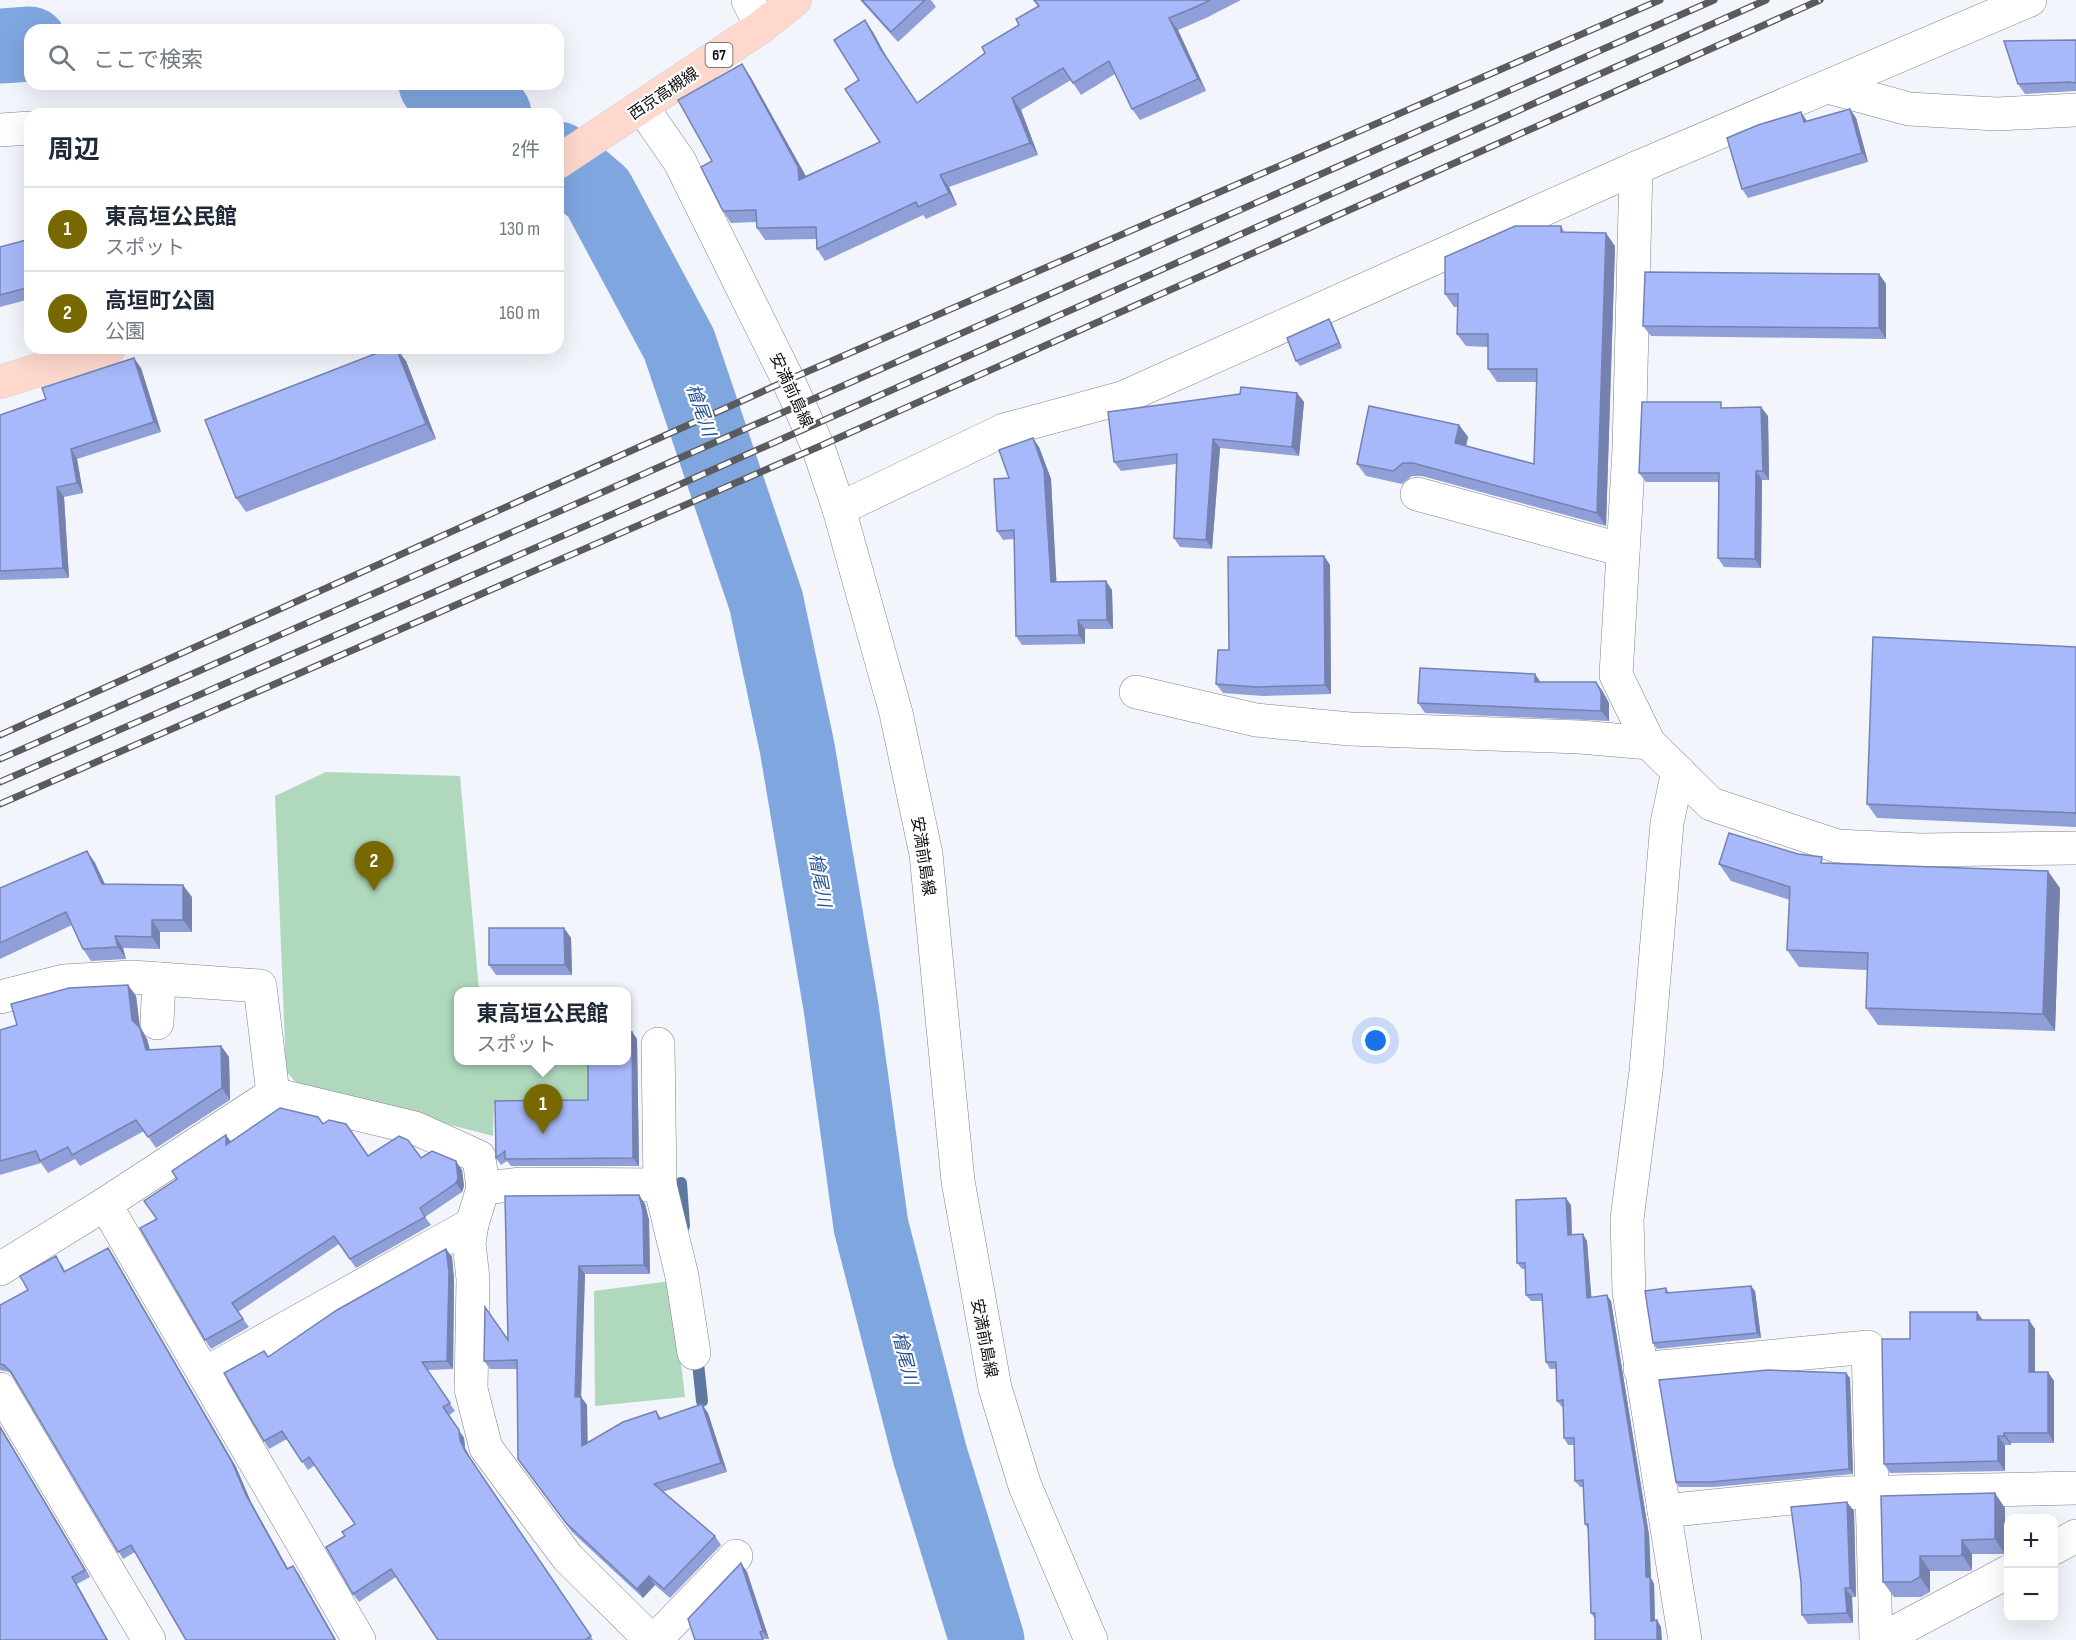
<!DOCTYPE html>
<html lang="ja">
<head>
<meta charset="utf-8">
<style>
	body { margin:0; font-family:"Sofia Sans Condensed","Noto Sans JP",sans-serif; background:#f2f2f3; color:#1f2937 }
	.controls { position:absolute; right:18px; bottom:18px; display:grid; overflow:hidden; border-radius:12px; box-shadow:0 6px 24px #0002 }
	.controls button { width:54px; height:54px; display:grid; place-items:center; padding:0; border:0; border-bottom:2px solid #e0e1e3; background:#fff; color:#1f2937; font:30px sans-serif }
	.you { position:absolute; left:1376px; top:1041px; width:21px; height:21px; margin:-15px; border:4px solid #fff; border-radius:50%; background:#1a73e8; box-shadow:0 0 0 9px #1a73e833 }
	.badge { display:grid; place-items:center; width:39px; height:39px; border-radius:50%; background:#786800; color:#fff; font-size:20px; font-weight:700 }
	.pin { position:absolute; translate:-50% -50px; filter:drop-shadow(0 2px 3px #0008) }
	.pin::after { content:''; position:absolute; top:32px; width:21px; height:18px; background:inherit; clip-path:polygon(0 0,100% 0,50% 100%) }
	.popup { position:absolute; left:454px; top:987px; width:177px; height:78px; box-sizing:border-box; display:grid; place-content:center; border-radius:12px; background:#fff; filter:drop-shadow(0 2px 4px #0005); font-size:20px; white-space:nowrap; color:#747a83 }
	.popup b { font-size:22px; color:#1f2937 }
	.popup::after { content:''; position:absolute; left:50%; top:100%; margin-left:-12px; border:12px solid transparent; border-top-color:#fff }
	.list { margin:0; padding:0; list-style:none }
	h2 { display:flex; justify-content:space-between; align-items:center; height:78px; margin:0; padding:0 24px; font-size:26px }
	h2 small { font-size:20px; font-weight:400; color:#747a83 }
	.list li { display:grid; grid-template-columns:39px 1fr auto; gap:18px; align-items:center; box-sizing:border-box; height:84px; padding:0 24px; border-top:2px solid #e0e1e3 }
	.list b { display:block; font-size:22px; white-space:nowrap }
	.list p { margin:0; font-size:20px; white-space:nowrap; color:#747a83 }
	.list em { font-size:20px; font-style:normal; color:#747a83 }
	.icon { flex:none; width:33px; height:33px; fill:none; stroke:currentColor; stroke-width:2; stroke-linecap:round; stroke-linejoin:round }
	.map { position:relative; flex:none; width:2076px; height:1640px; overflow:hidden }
	.search { position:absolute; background:#fff; box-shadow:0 6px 24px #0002; left:24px; top:24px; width:540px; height:66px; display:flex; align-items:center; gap:15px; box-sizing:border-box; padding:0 21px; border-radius:18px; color:#747a83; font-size:22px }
	.panel { position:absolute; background:#fff; box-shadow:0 6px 24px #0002; left:24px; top:108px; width:540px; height:246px; border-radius:18px }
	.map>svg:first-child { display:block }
	.green { fill:#afd8bd }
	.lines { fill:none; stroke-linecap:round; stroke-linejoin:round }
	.stream { stroke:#5d78a1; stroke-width:12 }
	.river { stroke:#7fa6df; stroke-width:75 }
	.street-casing { stroke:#808288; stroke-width:34 }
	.secondary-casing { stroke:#808288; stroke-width:34 }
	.primary-casing { stroke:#d4d4d4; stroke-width:34 }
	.street { stroke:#fff; stroke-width:33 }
	.secondary { stroke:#fff; stroke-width:33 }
	.primary { stroke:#fed8cd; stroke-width:33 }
	.rail-casing { stroke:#5a5b5f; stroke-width:7 }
	.rail { stroke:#fff; stroke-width:4.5; stroke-dasharray:14; stroke-linecap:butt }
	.wall { fill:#909fd7 }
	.shaded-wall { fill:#7582af }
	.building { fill:#a7b9fa; stroke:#7582af; stroke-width:1.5 }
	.labels { text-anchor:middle; stroke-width:4.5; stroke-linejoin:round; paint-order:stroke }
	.shield { fill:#fff; stroke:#565658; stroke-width:1.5 }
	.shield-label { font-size:15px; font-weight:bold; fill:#0e0e11 }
	.street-label { font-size:16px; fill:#0e0e11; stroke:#fff }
	.water-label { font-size:18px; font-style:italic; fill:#235297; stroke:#fff }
</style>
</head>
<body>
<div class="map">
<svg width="2076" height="1640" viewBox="0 0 2076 1640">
	<rect width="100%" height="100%" fill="#f3f5fc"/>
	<!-- green -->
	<g class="green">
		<path d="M326 772 460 776 479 990 586 987V991L459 992V1060L588 1061 589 1104 494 1103 493 1136 298 1085 286 1071 275 796Z"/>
		<path d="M671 1281 685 1397 595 1406 594 1291Z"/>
	</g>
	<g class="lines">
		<!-- stream -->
		<g class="stream">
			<path d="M681 1183 684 1226"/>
			<path d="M697 1354 702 1401"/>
		</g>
		<!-- river -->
		<g class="river">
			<path d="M0 46 30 44"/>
			<path d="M436 84 494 114"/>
			<path d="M558 159 598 193 679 344 766 601 797 747 841 1007 871 1226 930 1455 987 1640"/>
		</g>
		<defs>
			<g id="street">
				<path d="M748 0 761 27"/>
				<path d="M1828 87 1909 109 1997 114 2076 110"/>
				<path d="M1636 168 1629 449 1616 675 1649 743 1711 804 1837 846 1920 850 2076 848"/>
				<path d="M1417 494 1623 550"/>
				<path d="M839 509 1004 430 1122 398 1636 168 2030 0"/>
				<path d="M1136 692 1256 720 1350 729 1580 737 1649 743"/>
				<path d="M1678 771 1667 823 1646 1071 1627 1219 1629 1292 1685 1640"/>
				<path d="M0 997 64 981 132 977 260 986 273 1094"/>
				<path d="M157 1023 159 979"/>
				<path d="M660 1185 682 1276 694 1353"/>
				<path d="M105 1204 359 1640"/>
				<path d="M472 1224 469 1243 473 1279 471 1389 486 1448 568 1558 651 1640"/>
				<path d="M0 1269 105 1204 273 1094 415 1128 479 1157 483 1188"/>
				<path d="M1640 1369 1868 1347 1876 1640"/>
				<path d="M204 1374 472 1224 483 1188 522 1184 660 1185 658 1044"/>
				<path d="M0 1389 149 1640"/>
				<path d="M1664 1511 1841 1493 2076 1488"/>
				<path d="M2054 1548 2076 1536"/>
				<path d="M655 1640 736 1556"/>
				<path d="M1880 1640 2008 1572"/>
			</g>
			<g id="secondary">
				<path d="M642 107 680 162 788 380 818 447 839 509 896 713 926 854 958 1181 995 1388 1025 1486 1091 1640"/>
				<path d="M0 130 30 128"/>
			</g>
			<g id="primary">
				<path d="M558 162 761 27 795 0"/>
				<path d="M0 382 109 348"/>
			</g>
		</defs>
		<!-- street casing -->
		<use href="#street" class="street-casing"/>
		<!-- secondary casing -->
		<use href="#secondary" class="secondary-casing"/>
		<!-- primary casing -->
		<use href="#primary" class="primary-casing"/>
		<!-- street -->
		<use href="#street" class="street"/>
		<!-- secondary -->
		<use href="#secondary" class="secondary"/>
		<!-- primary -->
		<use href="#primary" class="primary"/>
		<defs>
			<g id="rail">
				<path d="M0 735 788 380 1660 0"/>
				<path d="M0 759 1714 0"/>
				<path d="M0 782 663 492 1766 0"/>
				<path d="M0 804 818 447 1820 0"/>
			</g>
		</defs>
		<!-- rail casing -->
		<use href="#rail" class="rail-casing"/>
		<!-- rail -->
		<use href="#rail" class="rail"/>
	</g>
	<!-- wall -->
	<g class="wall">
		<path d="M860 0H931L936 7 898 42Z"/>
		<path d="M1033 0H1241L1206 18 1178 30 1206 91 1140 120 1132 109 1115 74 1081 95 1071 80 1021 110 1038 155 949 187 957 205 926 219 923 215 825 261 817 249 816 239 765 240 757 228V222L731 223 723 211 712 161 750 76 805 176 880 142 859 80 873 32 888 60 917 103 985 53 1019 25 1038 6Z"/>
		<path d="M2076 40V91L2025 94 2018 84Z"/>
		<path d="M1850 109 1856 118 1868 162 1748 198 1742 189 1807 122Z"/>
		<path d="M1561 226 1565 233 1615 246 1606 526 1422 476H1412L1402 484 1366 476 1357 464 1459 425 1468 437 1466 446 1534 464 1537 382H1497L1488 369V347L1466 346 1457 334V307H1454L1445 294Z"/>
		<path d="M30 239V299L0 307V247Z"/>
		<path d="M1879 274 1886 284V339L1651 336 1643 326Z"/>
		<path d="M1332 324 1342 348 1300 366 1296 361Z"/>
		<path d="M398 348H412L402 355Z"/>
		<path d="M406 361 436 439 246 512 236 498Z"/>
		<path d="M141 368 161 432 77 459 83 493 64 497 69 578 0 580V415Z"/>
		<path d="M1297 393 1304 402 1299 456 1220 448 1212 549 1180 547 1174 538 1176 464 1121 471 1114 462Z"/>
		<path d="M1726 408 1768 416 1769 480H1762L1761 568 1724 567 1718 558V482H1646L1639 473Z"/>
		<path d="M1039 447 1051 479 1056 582 1112 590 1113 629H1085V644L1022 645 1016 636 1014 539 1003 540 997 531 1009 478Z"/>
		<path d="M1324 556 1330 565 1331 694 1263 696 1223 693 1216 684 1229 650Z"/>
		<path d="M2076 647V827L1877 818 1867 804Z"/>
		<path d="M1540 682H1596L1603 692 1609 703V721L1425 713 1418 703Z"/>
		<path d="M87 851 95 863 105 884 192 897V932H160V949L123 948 126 959 91 961 83 949 72 925 0 959V888Z"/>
		<path d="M1825 863 2060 888 2055 1031 1878 1025 1866 1008 1867 970 1799 967 1787 950 1790 900 1731 881 1719 864Z"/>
		<path d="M564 928 571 938 572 975H496L489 965Z"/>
		<path d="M128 985 136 996 140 1028 147 1039 150 1050 221 1046 229 1057 230 1100 156 1148 144 1131 80 1166 75 1159 48 1173 41 1163 0 1175V1030L17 1025Z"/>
		<path d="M632 1032 637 1039 639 1166H511L507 1161 501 1165 496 1158 495 1101 588 1100Z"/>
		<path d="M323 1124 368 1156 421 1158 462 1170 464 1186 462 1192 425 1217 431 1225 356 1268 339 1244 238 1312 249 1327 211 1349 205 1340 157 1219 177 1179 231 1142Z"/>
		<path d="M639 1195 645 1204 649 1220 650 1274H585L581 1397 587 1405V1442L656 1411 661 1418 708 1413 727 1472 662 1492 715 1536 721 1545 670 1598 655 1585 643 1598 572 1532 518 1459 517 1369H490L484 1361 508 1340Z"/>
		<path d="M1571 1205 1572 1235 1587 1241 1591 1297 1611 1301 1649 1535 1651 1578 1654 1584 1655 1620H1657L1661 1627 1595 1619 1591 1613 1588 1529 1585 1524 1583 1487H1580L1575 1481 1574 1445H1568L1564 1438 1563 1407H1562L1557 1401 1556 1369H1550L1546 1362 1542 1301H1531L1526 1295 1525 1269H1522L1517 1263Z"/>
		<path d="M446 1249 452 1257 454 1280 453 1369 427 1370 455 1411 449 1415 464 1438 465 1448 471 1459 593 1640H438L396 1577 359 1602 353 1594 345 1536 355 1524 315 1465 308 1470 287 1439 269 1449 264 1441 268 1357Z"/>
		<path d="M113 1255 236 1467 251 1502 288 1569 298 1573 336 1640H186L135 1552 123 1559 14 1378 9 1372 0 1370V1305L28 1290 61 1263 65 1271Z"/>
		<path d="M1751 1286 1755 1291 1761 1338 1657 1349 1653 1343 1666 1288 1669 1293Z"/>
		<path d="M1977 1312 1983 1320 2035 1329V1372H2048L2054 1381V1443H2011V1445H2005V1471L1890 1473 1884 1464 1910 1339Z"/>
		<path d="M1846 1373 1850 1378 1853 1474 1714 1487H1679L1676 1482Z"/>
		<path d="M0 1426 90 1577 77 1584 0 1640Z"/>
		<path d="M1881 1496 2005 1508V1554H1972V1570L1970 1571H1930V1592L1921 1597H1894L1883 1582Z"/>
		<path d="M1854 1511 1856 1597H1852L1853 1623 1808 1624 1802 1615Z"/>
		<path d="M741 1563 747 1572 769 1639 695 1640Z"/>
	</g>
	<!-- shaded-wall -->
	<g class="shaded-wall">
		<path d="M1169 18 1178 30 1206 91 1198 79Z"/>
		<path d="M865 20 873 32 888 60 880 48Z"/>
		<path d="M742 64 750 76 807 178 799 180Z"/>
		<path d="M1012 98 1021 110 1038 155 1030 143Z"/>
		<path d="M1850 109 1856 118 1868 162 1862 153Z"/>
		<path d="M1801 112 1807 121 1810 131 1804 122Z"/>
		<path d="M940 175 949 187 957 205 949 193Z"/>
		<path d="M1606 233 1615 246 1606 526 1597 513Z"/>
		<path d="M1879 274 1886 284V339L1879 328Z"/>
		<path d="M1329 319 1332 324 1342 348 1339 343Z"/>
		<path d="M396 348 406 361 436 439 426 424Z"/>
		<path d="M134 358 141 368 161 432 154 422Z"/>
		<path d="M1297 393 1304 402 1299 456 1292 447Z"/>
		<path d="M1761 407 1768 416 1769 480 1763 471Z"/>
		<path d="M1459 425 1468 437 1464 456 1455 443Z"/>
		<path d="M1033 438 1039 447 1051 479 1057 591 1051 582Z"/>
		<path d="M1213 439 1220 448 1212 549 1206 540Z"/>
		<path d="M71 449 77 459 83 493 77 483Z"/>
		<path d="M1756 471 1762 480 1761 568 1755 559Z"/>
		<path d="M57 487 64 497 69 578 63 568Z"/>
		<path d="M1324 556 1330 565 1331 694 1325 685Z"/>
		<path d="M1106 581 1112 590 1113 629 1107 620Z"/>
		<path d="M1078 620 1085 629V644L1079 635Z"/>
		<path d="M1535 674 1542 684 1535 682Z"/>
		<path d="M1596 682 1603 692 1609 703V721L1601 711Z"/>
		<path d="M87 851 95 863 110 896 102 884Z"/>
		<path d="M2048 871 2060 888 2055 1031 2043 1014Z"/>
		<path d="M183 885 192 897V932L183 920Z"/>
		<path d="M152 920 160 932V949L152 937Z"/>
		<path d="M564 928 571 938 572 975 565 965Z"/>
		<path d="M115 936 123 948 126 959 118 947Z"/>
		<path d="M128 985 136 996 140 1028 147 1039 153 1062 146 1050 132 1020Z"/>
		<path d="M632 1032 637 1039 639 1166 633 1158Z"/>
		<path d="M221 1046 229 1057 230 1100 222 1088Z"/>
		<path d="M226 1135 232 1143 226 1145Z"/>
		<path d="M456 1161 462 1170 464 1186 462 1192 456 1183Z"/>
		<path d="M639 1195 645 1204 649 1220 650 1274 644 1265Z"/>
		<path d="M1566 1198 1571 1205 1572 1241 1568 1235Z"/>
		<path d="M1583 1234 1587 1241 1592 1304 1587 1298Z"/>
		<path d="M108 1248 236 1467 251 1502 292 1576 287 1569Z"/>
		<path d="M446 1249 452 1257 454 1280 453 1369 447 1361Z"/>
		<path d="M579 1266 585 1274 581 1397 587 1405 588 1454 582 1446 575 1397Z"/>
		<path d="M1751 1286 1755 1291 1761 1338 1757 1333Z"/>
		<path d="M1607 1295 1611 1301 1649 1535 1651 1578 1654 1584 1655 1627 1651 1621 1646 1577Z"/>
		<path d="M1977 1312 1984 1322 1977 1320Z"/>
		<path d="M2029 1320 2035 1329V1381L2029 1372Z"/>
		<path d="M2048 1372 2054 1381V1443L2048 1433Z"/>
		<path d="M1846 1373 1850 1378 1853 1474 1849 1469Z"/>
		<path d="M702 1404 708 1413 727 1472 721 1463Z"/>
		<path d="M443 1407 464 1438 465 1448 471 1459 593 1640 465 1451Z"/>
		<path d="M0 1426 90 1577 85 1570Z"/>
		<path d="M2004 1433 2011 1443V1445L2004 1436Z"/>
		<path d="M1998 1436 2005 1445V1471L1998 1461Z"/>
		<path d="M1995 1493 2005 1508V1554L1995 1539Z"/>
		<path d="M1847 1502 1854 1511 1856 1597 1850 1588Z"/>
		<path d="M1962 1540 1972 1554V1570L1962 1555Z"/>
		<path d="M1920 1556 1930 1571V1592L1920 1577Z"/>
		<path d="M741 1563 747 1572 769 1639 763 1631Z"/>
		<path d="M293 1566 298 1573 336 1640H335Z"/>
		<path d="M649 1576 655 1585 643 1598 637 1589Z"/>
		<path d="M72 1577 77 1584 108 1640H107Z"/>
		<path d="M1845 1588 1852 1597 1853 1623 1847 1613Z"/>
		<path d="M1657 1620 1661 1627 1662 1640H1657Z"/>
	</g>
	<!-- building -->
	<g class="building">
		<path d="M862 0H925L891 32Z"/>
		<path d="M1034 0H1210L1198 6 1169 18 1198 79 1132 109 1109 61 1073 83 1063 68 1012 98 1030 143 940 175 949 193 918 207 916 202 817 249 816 227 757 228 756 210 723 211 701 167 712 161 678 100 742 64 798 167 799 180 880 142 845 89 859 80 834 40 865 20 880 48 917 103 985 53 982 47 1019 25 1016 19 1039 6Z"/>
		<path d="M2076 40V83L2069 82 2018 84 2004 41Z"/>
		<path d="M1850 109 1862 153 1742 189 1727 138 1758 125 1801 112 1804 122Z"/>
		<path d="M1515 226H1561V232L1606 233 1597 513 1413 463H1403L1393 471 1357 464 1369 406 1459 425 1455 443 1534 464 1537 369H1488V334H1457L1458 294H1445V257Z"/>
		<path d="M30 239V287L0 295V247Z"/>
		<path d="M1645 272 1879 274V328L1643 326Z"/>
		<path d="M1329 319 1339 343 1296 361 1287 338Z"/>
		<path d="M390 348H396L426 424 236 498 205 420Z"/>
		<path d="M134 358 154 422 71 449 77 483 57 487 63 568 0 571V415L46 399 42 388Z"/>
		<path d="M1241 387 1297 393 1292 447 1213 439 1206 540 1174 538 1177 454 1114 462 1108 412 1240 394Z"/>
		<path d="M1642 402H1721V408L1761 407 1763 471H1756L1755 559 1718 558 1719 473H1639Z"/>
		<path d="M1033 438 1044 470 1051 582 1106 581 1107 620H1078L1079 635 1016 636 1014 530 997 531 994 479 1009 478 999 450Z"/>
		<path d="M1324 556 1325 685 1257 687 1216 684 1218 650H1229L1228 557Z"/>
		<path d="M1873 637 2076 647V813L1867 804Z"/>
		<path d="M1420 668 1535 674V682H1596L1601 692V711L1418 703Z"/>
		<path d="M1729 833 1798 854 1822 857 1821 863 2048 871 2043 1014 1866 1008 1868 953 1787 950 1790 887 1719 864Z"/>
		<path d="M87 851 102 884 183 885V920H152V937L115 936 118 947 83 949 66 912 0 943V888Z"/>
		<path d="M489 928H564L565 965H489Z"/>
		<path d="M128 985 132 1020 140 1028 146 1050 221 1046 222 1088 148 1137 136 1120 72 1155 68 1147 40 1161 36 1151 0 1161V1030L17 1025 11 1004 69 988Z"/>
		<path d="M627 1032H632L633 1158 505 1159V1151L496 1158 495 1101 588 1100V1060H627Z"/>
		<path d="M280 1108 318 1117 323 1124 329 1120 346 1124 368 1156 399 1136 403 1138 408 1140 421 1158 432 1151 456 1161 458 1178 456 1183 420 1208 425 1217 350 1259 334 1236 232 1303 243 1319 205 1340 140 1228 157 1219 144 1201 177 1179 172 1171 226 1135V1145Z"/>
		<path d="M639 1195 643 1211 644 1265 579 1266 575 1397H581L582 1446 623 1422 656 1411 659 1419 702 1404 721 1463 654 1484 715 1536 664 1589 649 1576 637 1589 566 1523 518 1459 517 1360 484 1361 485 1307 508 1340 505 1196Z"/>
		<path d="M1566 1198 1568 1235 1583 1234 1587 1298 1607 1295 1645 1528 1646 1577H1650L1651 1621 1657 1620V1640H1595V1613H1591L1588 1524H1585L1583 1480 1575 1481 1574 1438H1564L1563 1400 1557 1401 1556 1362H1546L1542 1294 1526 1295 1525 1263H1517L1516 1200Z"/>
		<path d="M108 1248 231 1460 246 1495 287 1569 293 1566 335 1640H186L131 1545 118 1552 11 1372 4 1365 0 1364V1305L28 1290 20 1276 56 1256 64 1272Z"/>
		<path d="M446 1249 449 1272 447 1361 422 1362 450 1403 443 1407 459 1430 460 1440 465 1451 591 1636 585 1640H438L391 1569 353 1594 326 1547 345 1536 342 1532 355 1524 309 1457 302 1462 282 1431 264 1441 224 1373 264 1351 268 1357 337 1310Z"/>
		<path d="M1751 1286 1757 1333 1653 1343 1645 1291 1666 1288V1293Z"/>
		<path d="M1910 1312H1977V1320H2029V1372H2048V1433H2004V1436H1998V1461L1884 1464 1882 1339H1910Z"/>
		<path d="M1768 1370 1846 1373 1849 1469 1710 1482H1676L1659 1380Z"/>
		<path d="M0 1427 85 1570 72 1577 107 1640H0Z"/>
		<path d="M1995 1493V1539L1962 1540V1555L1959 1556H1920V1577L1911 1582H1883L1881 1496Z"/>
		<path d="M1847 1502 1850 1588H1845L1847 1613 1802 1615 1801 1582 1791 1507Z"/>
		<path d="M741 1563 763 1631 760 1632 763 1640H695L688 1619Z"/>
	</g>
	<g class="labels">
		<!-- shield labels -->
		<rect class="shield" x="705.5" y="43" width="27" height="24" rx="4.5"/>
		<g class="shield-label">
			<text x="719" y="60">67</text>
		</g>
		<!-- street labels -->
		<g class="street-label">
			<text transform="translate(663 93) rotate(-34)" y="6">西京高槻線</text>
			<text transform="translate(792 390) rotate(65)" y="6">安満前島線</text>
			<text transform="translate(924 856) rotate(81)" y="6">安満前島線</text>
			<text transform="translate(985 1338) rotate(79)" y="6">安満前島線</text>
		</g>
		<!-- water labels -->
		<g class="water-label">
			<text transform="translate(701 410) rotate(71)" y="6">檜尾川</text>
			<text transform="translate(820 880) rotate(80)" y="6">檜尾川</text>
			<text transform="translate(905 1358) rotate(76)" y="6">檜尾川</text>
		</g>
	</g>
</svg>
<div class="controls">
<button>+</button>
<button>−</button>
</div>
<div class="you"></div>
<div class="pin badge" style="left:543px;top:1134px">1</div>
<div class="popup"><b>東高垣公民館</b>スポット</div>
<div class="pin badge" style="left:374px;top:891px">2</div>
<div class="search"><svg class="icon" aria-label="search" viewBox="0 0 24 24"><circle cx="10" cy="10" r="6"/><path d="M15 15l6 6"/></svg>ここで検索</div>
<section class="panel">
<h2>周辺<small>2件</small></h2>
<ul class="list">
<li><span class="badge">1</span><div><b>東高垣公民館</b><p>スポット</p></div><em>130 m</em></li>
<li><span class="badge">2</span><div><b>高垣町公園</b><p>公園</p></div><em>160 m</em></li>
</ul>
</section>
</div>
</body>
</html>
